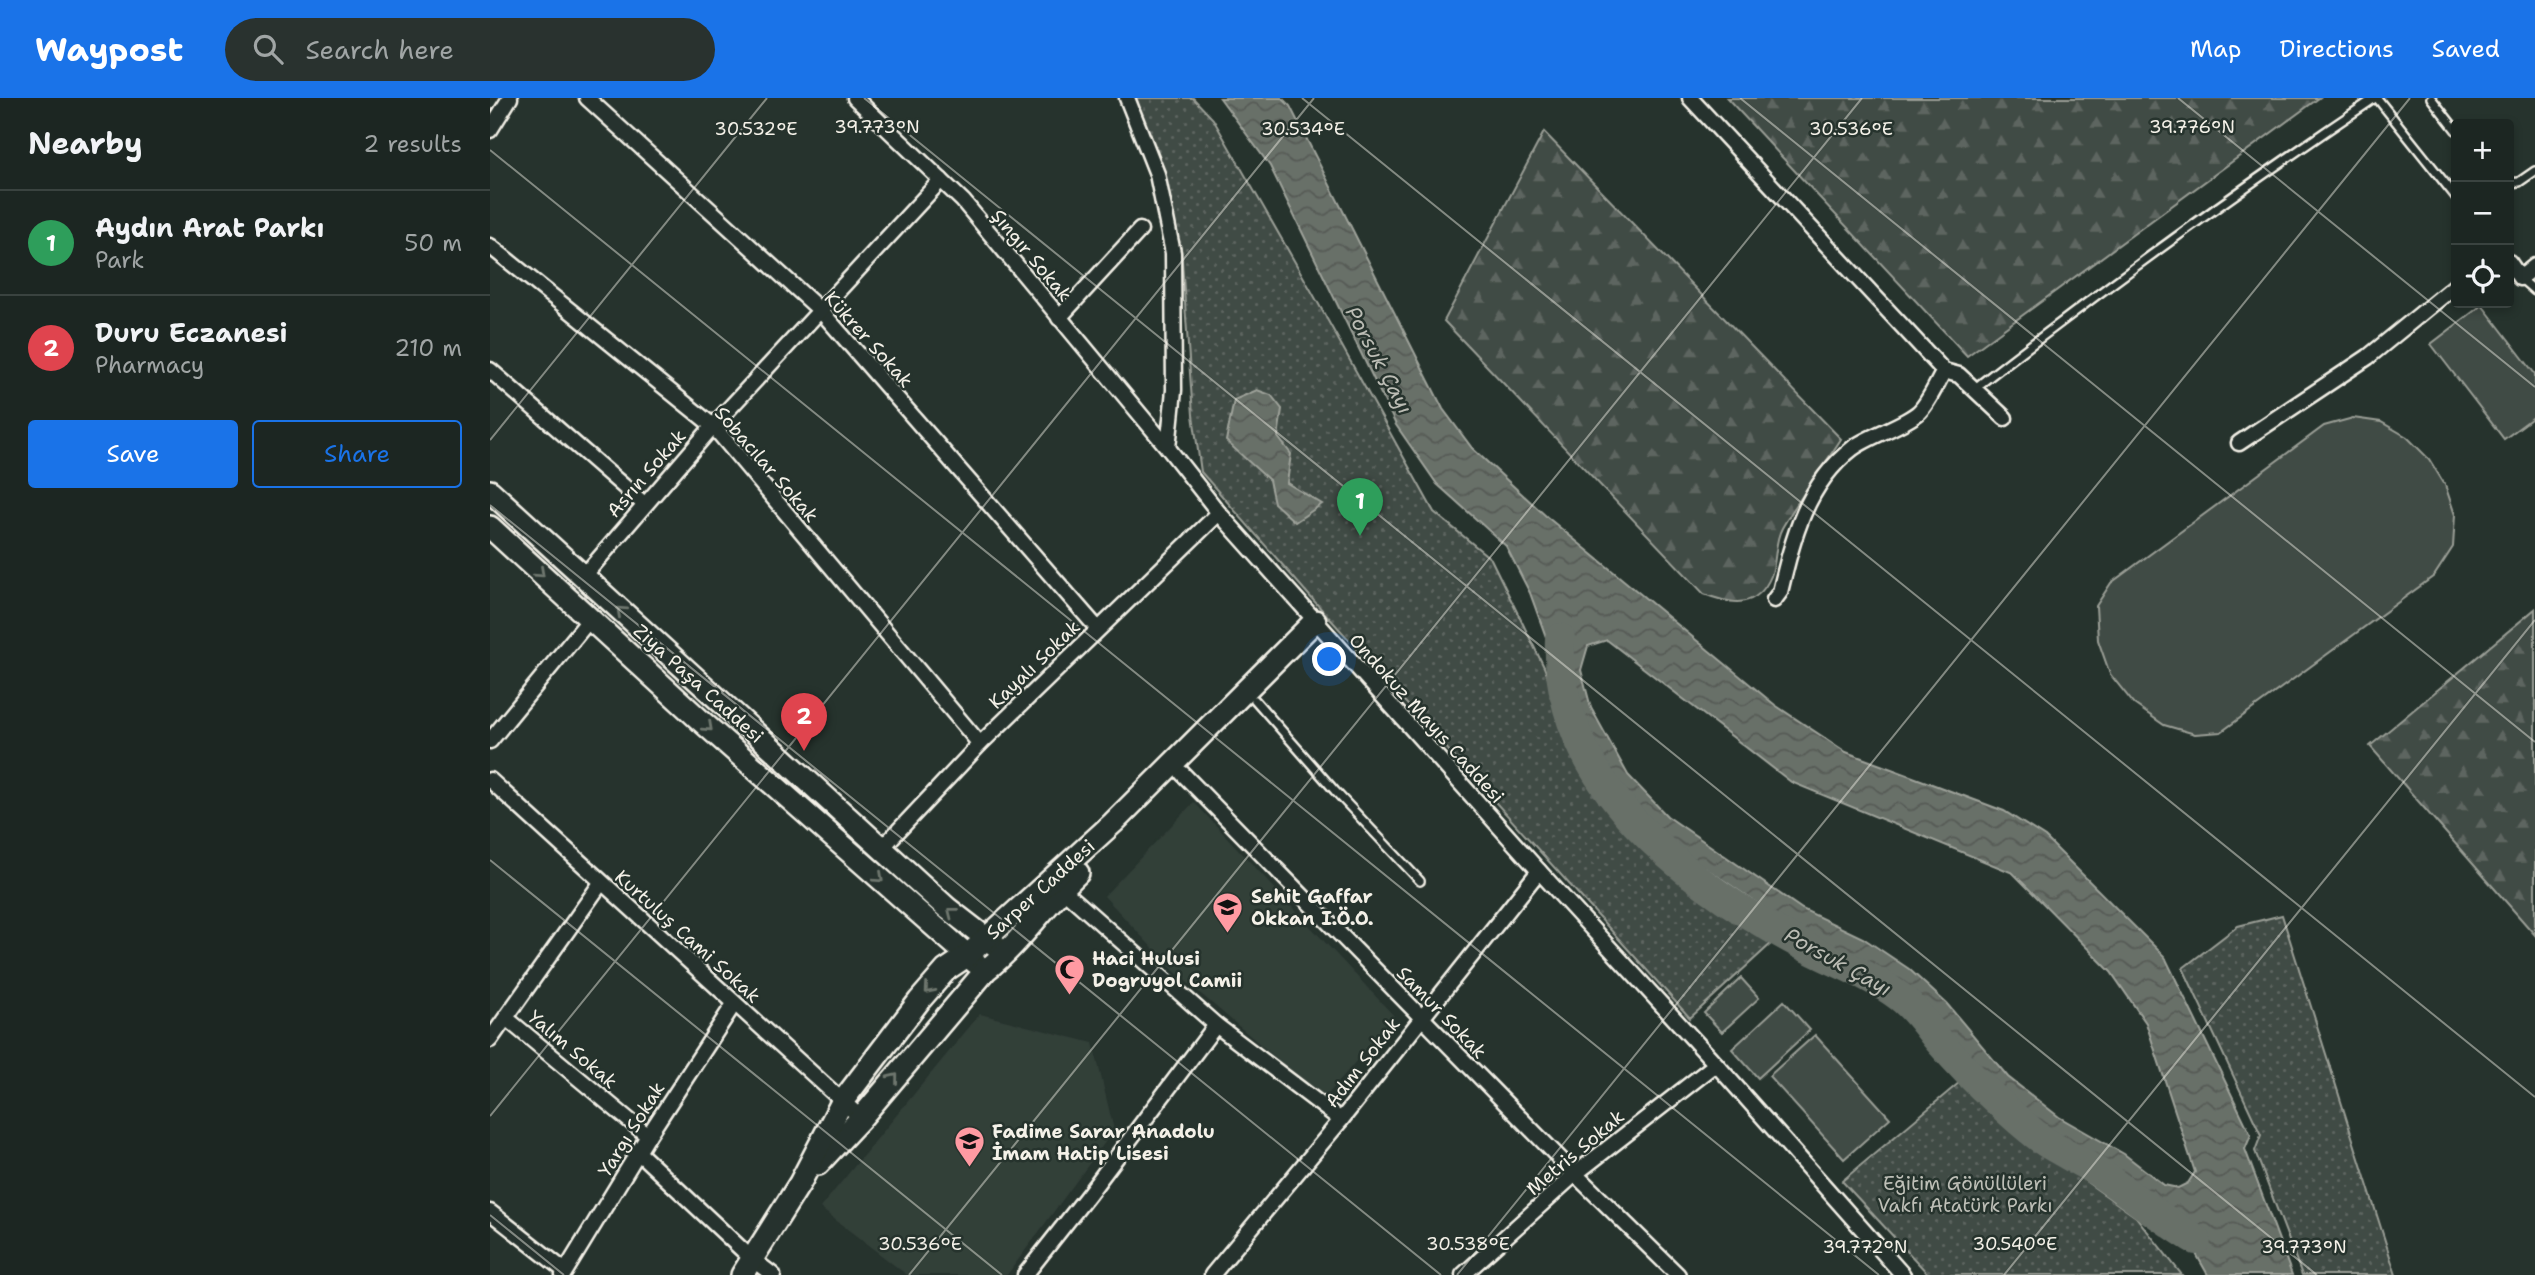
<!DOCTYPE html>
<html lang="en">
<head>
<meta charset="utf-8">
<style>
	body { margin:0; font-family:"Shantell Sans",sans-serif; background:#29322f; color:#f1f3f6 }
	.controls { position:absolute; right:21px; top:21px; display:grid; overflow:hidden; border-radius:7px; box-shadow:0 4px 10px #0003 }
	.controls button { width:63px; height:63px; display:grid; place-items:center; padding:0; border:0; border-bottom:2px solid #3a4340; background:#1c2622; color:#f1f3f6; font:35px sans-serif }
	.you { position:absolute; left:840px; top:562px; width:24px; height:24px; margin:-18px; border:5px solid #fff; border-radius:50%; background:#1a73e8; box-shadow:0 0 0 10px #1a73e833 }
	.badge { display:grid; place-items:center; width:46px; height:46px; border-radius:50%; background:#1a73e8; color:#fff; font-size:23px; font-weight:700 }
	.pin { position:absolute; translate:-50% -58px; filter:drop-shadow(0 2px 4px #0008) }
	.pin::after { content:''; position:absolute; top:37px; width:24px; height:21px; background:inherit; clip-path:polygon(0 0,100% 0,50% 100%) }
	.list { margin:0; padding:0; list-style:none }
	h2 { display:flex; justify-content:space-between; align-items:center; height:91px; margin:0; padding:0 28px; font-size:30px }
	h2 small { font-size:23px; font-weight:400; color:#a0a5a5 }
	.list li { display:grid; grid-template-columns:46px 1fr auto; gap:21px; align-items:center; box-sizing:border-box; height:105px; padding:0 28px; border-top:2px solid #3a4340 }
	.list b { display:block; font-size:26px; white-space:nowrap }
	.list p { margin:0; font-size:23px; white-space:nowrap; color:#a0a5a5 }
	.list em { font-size:23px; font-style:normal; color:#a0a5a5 }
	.actions { display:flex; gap:14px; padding:21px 28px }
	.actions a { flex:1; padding:16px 0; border:2px solid #1a73e8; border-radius:7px; text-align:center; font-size:24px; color:#1a73e8 }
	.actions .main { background:#1a73e8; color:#fff }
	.icon { flex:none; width:38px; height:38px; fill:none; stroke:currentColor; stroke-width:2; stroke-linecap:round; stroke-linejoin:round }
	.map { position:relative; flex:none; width:2045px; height:1177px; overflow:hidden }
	header { display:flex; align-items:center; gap:42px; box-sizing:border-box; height:98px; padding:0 35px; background:#1a73e8; color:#fff }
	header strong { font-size:33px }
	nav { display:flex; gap:38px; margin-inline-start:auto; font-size:24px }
	.search { width:490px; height:63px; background:#29322f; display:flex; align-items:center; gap:18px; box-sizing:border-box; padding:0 24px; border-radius:38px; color:#a0a5a5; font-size:26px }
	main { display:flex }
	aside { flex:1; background:#1c2622 }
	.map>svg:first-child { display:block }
	.built { fill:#333f39 }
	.green { fill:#414b45; stroke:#9a9e96; stroke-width:2 }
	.forest { fill:url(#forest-firs); stroke:#9a9e96; stroke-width:2 }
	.park { fill:url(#park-dots); stroke:#9a9e96; stroke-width:2 }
	.water { fill:url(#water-waves); stroke:#9fa39b; stroke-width:2; fill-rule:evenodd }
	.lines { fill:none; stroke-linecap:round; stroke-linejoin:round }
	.river { stroke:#676f68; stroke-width:30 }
	.lane-casing { stroke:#f4f1e8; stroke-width:12 }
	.street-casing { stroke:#f4f1e8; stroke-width:19 }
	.secondary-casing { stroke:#f4f1e8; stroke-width:26 }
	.lane { stroke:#26332d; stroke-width:7 }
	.street { stroke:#26332d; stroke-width:14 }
	.secondary { stroke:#26332d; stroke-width:21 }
	.oneway { stroke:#6e766e }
	.ticks { fill:none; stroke:#f4f1e8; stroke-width:2; stroke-opacity:0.45 }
	.labels { text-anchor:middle; stroke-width:5; stroke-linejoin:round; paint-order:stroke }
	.street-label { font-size:19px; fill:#f4f1e8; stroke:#26332d }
	.poi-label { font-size:19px; font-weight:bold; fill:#f4f1e8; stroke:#26332d; text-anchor:start }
	.park-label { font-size:19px; fill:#bebfb7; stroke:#26332d }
	.water-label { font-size:21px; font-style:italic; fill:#bcbdb5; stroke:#26332d }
	.ticks-label { font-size:18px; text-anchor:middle; fill:#f4f1e8; stroke:#26332d; stroke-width:5; stroke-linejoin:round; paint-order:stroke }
</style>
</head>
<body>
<header>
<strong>Waypost</strong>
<div class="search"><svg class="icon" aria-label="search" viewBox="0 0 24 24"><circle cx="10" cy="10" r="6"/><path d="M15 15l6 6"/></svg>Search here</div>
<nav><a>Map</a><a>Directions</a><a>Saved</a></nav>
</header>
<main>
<aside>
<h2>Nearby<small>2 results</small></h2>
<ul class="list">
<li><span class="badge" style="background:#2e9e5b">1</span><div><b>Aydın Arat Parkı</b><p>Park</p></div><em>50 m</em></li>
<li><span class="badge" style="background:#e0444e">2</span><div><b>Duru Eczanesi</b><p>Pharmacy</p></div><em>210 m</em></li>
</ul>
<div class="actions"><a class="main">Save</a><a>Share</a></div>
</aside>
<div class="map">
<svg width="2045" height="1177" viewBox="0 0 2045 1177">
	<defs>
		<pattern id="forest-firs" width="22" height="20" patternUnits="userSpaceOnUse" patternTransform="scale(1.75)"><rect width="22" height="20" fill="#414b45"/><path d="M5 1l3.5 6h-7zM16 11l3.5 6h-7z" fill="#5d6560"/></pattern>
		<pattern id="park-dots" width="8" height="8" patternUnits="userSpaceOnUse" patternTransform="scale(1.75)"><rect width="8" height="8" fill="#414b45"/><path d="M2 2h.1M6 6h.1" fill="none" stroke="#5d6560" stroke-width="1.8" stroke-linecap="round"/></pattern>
		<pattern id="water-waves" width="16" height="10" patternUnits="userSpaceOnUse" patternTransform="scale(1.75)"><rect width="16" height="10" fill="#676f68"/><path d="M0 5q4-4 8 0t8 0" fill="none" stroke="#565a55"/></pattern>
	</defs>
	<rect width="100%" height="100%" fill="#26332d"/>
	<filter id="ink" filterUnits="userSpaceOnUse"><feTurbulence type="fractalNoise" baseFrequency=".0143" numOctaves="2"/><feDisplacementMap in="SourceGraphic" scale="14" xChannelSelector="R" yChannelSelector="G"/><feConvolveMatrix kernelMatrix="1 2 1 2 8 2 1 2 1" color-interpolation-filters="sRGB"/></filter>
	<g filter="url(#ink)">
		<!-- built -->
		<g class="built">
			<path d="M704 704 904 918 834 1001 684 873 614 798Z"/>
			<path d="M490 916 603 945 624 1032 517 1177H417L330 1110Z"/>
		</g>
		<!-- green -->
		<g class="green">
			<path d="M1992 207 2045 276V318L2014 341 1941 246Z"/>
			<path d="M1863 320 1891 324 1917 339 1939 361 1955 387 1965 417 1963 449 1944 478 1731 634 1705 636 1674 627 1644 606 1620 576 1608 542 1606 508 1621 485 1834 328Z"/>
			<path d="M1251 880 1269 900 1232 934 1214 915Z"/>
			<path d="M1294 903 1320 932 1268 980 1242 951Z"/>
			<path d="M1325 937 1400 1020 1354 1061 1279 978Z"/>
		</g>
		<!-- forest -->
		<g class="forest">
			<path d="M1237 0H1829L1477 258Z"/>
			<path d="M1054 34 1351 341C1332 371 1309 400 1292 430 1284 444 1287 463 1281 478 1267 511 1242 507 1214 496L954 223Z"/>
			<path d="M2045 511V837L1880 648Z"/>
		</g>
		<!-- park -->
		<g class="park">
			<path d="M637 0H703L723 21 822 194 944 414 1001 461 1054 569 1094 675 1175 764 1284 843 1200 920 824 503 711 374 703 317 691 150Z"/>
			<path d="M1792 817 1903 1168 1906 1177H1812L1765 1053 1771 1037 1693 870 1748 828Z"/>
			<path d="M1470 984 1543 1046 1646 1119 1692 1177H1439L1352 1083Z"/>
		</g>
		<!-- water -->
		<g class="water">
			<path d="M730 0H792L800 8 953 311 982 350 1057 419 1285 607 1356 654 1514 713 1555 739 1675 859 1761 1037 1755 1051 1802 1177H1718L1705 1154 1654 1102 1603 1064 1555 1039 1507 999 1424 900 1381 866 1303 830 1173 741 1136 704 1096 649 1040 495 1016 448 947 386 906 327 780 68ZM1117 542 1301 684 1523 775 1621 874 1656 925 1705 1074 1698 1085 1688 1090 1674 1087 1634 1056 1569 1019 1518 979 1457 906 1419 871 1373 840 1312 811 1177 718 1138 677 1101 610 1091 572 1098 548Z"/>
			<path d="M767 292 781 297 792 311 788 339 801 356 797 385 832 406 805 424 784 405 779 382 736 343 744 302Z"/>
		</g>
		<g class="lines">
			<!-- river -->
			<path class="river" d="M1070 540C1063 685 1198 787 1312 847 1345 865 1380 876 1410 899 1426 911 1436 927 1448 942 1467 964 1486 984 1507 1003 1523 1018 1541 1035 1560 1047 1575 1056 1591 1064 1606 1073 1640 1095 1671 1121 1706 1142"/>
			<defs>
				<g id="lane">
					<path d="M1887 0 1966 99"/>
					<path d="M1941 0 1966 32"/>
					<path d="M2019 85 2029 84 2045 73"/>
					<path d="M2030 180 2045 193"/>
					<path d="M1485 290C1615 189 1748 92 1885 0"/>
					<path d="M765 602 845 693 930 783"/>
				</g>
				<g id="street">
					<path d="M97 0 330 212 608 531"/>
					<path d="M365 0 473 103 678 350 729 415 1049 773 1226 966 1413 1177"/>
					<path d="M637 0 667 76 683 155 684 292 678 350"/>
					<path d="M1200 0 1454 273 1469 277 1515 320"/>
					<path d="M0 32 20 0"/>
					<path d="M0 148 223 328 490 646"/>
					<path d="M2019 164 2030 180 2045 168"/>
					<path d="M569 220 650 132"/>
					<path d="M0 272 154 406"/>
					<path d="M1749 345 1878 259 1966 187"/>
					<path d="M93 479 223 328 451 82"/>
					<path d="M1284 502 1290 494C1303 440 1316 386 1363 350 1381 337 1415 327 1429 314 1439 304 1447 285 1454 273"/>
					<path d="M0 643 100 521"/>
					<path d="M692 675 1085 1076 1188 1177"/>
					<path d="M0 682 371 1020"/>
					<path d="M392 750 490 646 729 415"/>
					<path d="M571 790 726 927 851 1022"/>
					<path d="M16 920 158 1038"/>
					<path d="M0 942 111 785"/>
					<path d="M148 1054 262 1161 283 1177"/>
					<path d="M0 1114 75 1173"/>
					<path d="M73 1177 158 1038 244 906"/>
					<path d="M535 1177 598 1097 726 927"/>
					<path d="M722 1177 851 1022 1049 773"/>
					<path d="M973 1177 1085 1076 1226 966"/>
				</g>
				<g id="secondary">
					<path d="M0 393 457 810 506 848"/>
					<path d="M0 429 210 622 486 865"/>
					<path d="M328 1066 371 1020 496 872C531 845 555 806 588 775"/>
					<path d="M252 1177 310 1085 352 1004 429 903 456 872 477 858 623 725 825 523"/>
				</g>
			</defs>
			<!-- lane casing -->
			<use href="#lane" class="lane-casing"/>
			<!-- street casing -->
			<use href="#street" class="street-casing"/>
			<!-- secondary casing -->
			<use href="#secondary" class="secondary-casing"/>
			<!-- lane -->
			<use href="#lane" class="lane"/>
			<!-- street -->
			<use href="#street" class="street"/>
			<!-- secondary -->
			<use href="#secondary" class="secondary"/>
		</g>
		<!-- one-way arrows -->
		<defs><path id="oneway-chevron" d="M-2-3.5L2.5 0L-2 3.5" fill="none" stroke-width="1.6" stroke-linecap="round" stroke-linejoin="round" transform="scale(1.75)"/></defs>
		<g class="oneway">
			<use href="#oneway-chevron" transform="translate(50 475) rotate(42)"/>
			<use href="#oneway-chevron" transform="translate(131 513) rotate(-138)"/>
			<use href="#oneway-chevron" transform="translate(218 629) rotate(42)"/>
			<use href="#oneway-chevron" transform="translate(389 780) rotate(42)"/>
			<use href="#oneway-chevron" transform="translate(462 814) rotate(-142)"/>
			<use href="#oneway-chevron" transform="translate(439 891) rotate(131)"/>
			<use href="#oneway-chevron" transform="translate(404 980) rotate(-51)"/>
		</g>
	</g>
	<!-- ticks -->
	<path class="ticks" d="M374 0 1827 1177M812 0 2045 999M1250 0 2045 644M1688 0 2045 289M0 52 1389 1177M0 342 277 0M0 407 951 1177M0 762 512 1177M0 1018 824 0M0 1117 74 1177M419 1177 1372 0M967 1177 1920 0M1514 1177 2045 522"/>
	<!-- icons -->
	<defs>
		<symbol id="school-pin" viewBox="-11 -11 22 30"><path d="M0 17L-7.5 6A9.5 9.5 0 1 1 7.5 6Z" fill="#ff9aa2" stroke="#26332d"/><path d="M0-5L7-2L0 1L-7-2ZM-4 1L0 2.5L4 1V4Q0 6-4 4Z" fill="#111"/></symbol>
		<symbol id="mosque-pin" viewBox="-11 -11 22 30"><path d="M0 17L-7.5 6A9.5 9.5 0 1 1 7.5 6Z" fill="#ff9aa2" stroke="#26332d"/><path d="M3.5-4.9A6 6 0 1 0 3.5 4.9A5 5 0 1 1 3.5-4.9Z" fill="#111"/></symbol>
	</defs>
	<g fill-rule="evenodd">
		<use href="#school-pin" x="720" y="792" width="35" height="47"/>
		<use href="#mosque-pin" x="562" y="854" width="35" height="47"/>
		<use href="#school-pin" x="462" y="1026" width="35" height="47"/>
	</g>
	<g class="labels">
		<!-- street labels -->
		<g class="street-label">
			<text transform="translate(542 157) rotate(50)" y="7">Şıngır Sokak</text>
			<text transform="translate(379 241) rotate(48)" y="7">Kükrer Sokak</text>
			<text transform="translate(277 366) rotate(49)" y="7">Sobacılar Sokak</text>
			<text transform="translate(156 375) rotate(-49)" y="7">Asrın Sokak</text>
			<text transform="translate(544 566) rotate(-44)" y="7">Kayalı Sokak</text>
			<text transform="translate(209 585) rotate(42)" y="7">Ziya Paşa Caddesi</text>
			<text transform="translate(937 620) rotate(48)" y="7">Ondokuz Mayıs Caddesi</text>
			<text transform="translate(550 791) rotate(-42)" y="7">Sarper Caddesi</text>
			<text transform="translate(198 838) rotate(42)" y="7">Kurtuluş Cami Sokak</text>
			<text transform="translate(952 914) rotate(46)" y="7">Samur Sokak</text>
			<text transform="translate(83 951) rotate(40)" y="7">Yalım Sokak</text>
			<text transform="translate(872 964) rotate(-52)" y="7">Adım Sokak</text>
			<text transform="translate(141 1031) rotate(-58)" y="7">Yargı Sokak</text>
			<text transform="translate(1085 1054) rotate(-40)" y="7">Metris Sokak</text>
		</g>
		<!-- poi labels -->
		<g class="poi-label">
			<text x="761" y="805">Sehit Gaffar<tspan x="761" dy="22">Okkan I.Ö.O.</tspan></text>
			<text x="602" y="867">Haci Hulusi<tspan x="602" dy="22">Dogruyol Camii</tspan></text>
			<text x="502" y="1040">Fadime Sarar Anadolu<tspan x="502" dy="22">İmam Hatip Lisesi</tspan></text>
		</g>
		<!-- park labels -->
		<g class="park-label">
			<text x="1475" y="1092">Eğitim Gönüllüleri<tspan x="1475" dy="22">Vakfı Atatürk Parkı</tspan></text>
		</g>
		<!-- water labels -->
		<g class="water-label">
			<text transform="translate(889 262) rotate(62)" y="7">Porsuk Çayı</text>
			<text transform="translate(1348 864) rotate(29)" y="7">Porsuk Çayı</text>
		</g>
	</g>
	<g class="ticks-label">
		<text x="387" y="35">39.773°N</text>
		<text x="1702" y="35">39.776°N</text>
		<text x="266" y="37">30.532°E</text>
		<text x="1361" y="37">30.536°E</text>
		<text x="813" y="37">30.534°E</text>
		<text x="430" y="1152">30.536°E</text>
		<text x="978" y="1152">30.538°E</text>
		<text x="1525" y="1152">30.540°E</text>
		<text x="1375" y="1155">39.772°N</text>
		<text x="1814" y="1155">39.773°N</text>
	</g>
</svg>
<div class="controls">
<button>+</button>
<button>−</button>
<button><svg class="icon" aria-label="locate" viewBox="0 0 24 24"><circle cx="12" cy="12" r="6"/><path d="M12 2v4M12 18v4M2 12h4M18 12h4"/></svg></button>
</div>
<div class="you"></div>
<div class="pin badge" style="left:870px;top:438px;background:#2e9e5b">1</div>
<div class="pin badge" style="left:314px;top:653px;background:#e0444e">2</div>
</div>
</main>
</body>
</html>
